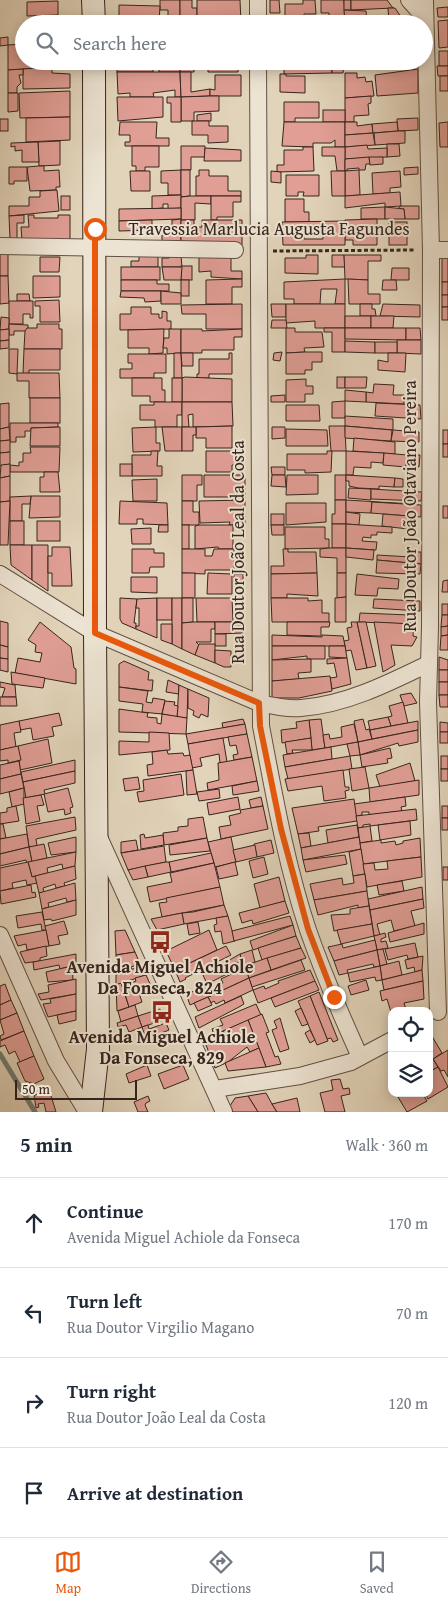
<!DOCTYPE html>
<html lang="en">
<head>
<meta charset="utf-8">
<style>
	body { margin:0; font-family:"Gentium Book Plus",serif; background:#f6f6f7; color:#1f2937 }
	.controls { position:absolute; right:15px; bottom:15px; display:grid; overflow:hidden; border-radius:10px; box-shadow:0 2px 12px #0003 }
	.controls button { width:45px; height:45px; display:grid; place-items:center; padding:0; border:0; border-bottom:1px solid #e0e1e3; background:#fff; color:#1f2937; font:25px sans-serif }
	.scale { position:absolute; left:15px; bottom:12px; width:122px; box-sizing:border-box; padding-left:5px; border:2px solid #37241d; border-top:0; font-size:14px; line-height:18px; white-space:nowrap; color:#37241d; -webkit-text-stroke:4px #ece3d2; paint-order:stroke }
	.stop { position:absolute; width:15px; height:15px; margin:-11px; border:4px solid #ea580c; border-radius:50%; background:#fff }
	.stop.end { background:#ea580c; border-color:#fff; box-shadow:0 1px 5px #0008 }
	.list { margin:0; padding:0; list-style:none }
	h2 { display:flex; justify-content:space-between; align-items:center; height:65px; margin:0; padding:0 20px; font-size:21px }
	h2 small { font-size:16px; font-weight:400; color:#747a83 }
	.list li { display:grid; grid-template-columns:32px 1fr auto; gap:15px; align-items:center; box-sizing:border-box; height:90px; padding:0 20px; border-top:1px solid #e0e1e3 }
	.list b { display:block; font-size:19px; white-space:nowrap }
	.list p { margin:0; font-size:16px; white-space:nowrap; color:#747a83 }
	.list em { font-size:16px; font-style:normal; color:#747a83 }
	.icon { flex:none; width:28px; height:28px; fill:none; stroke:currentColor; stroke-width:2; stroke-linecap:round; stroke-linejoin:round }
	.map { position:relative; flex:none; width:448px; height:1112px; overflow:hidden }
	.search { position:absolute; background:#fff; box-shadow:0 2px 12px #0003; left:15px; right:15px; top:15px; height:55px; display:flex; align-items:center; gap:12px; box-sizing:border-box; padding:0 18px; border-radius:28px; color:#747a83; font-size:19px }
	.sheet { height:425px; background:#fff }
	nav { display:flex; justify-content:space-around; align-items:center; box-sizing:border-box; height:70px; border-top:1px solid #e0e1e3; background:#fff; font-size:14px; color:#747a83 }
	nav a { display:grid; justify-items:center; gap:2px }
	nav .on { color:#ea580c }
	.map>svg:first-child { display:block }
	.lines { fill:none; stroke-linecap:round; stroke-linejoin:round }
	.stream { stroke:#6f7d75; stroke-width:5 }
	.building { fill:#e09e95; stroke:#37241d; fill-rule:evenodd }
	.street-casing { stroke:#625044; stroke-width:18 }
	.secondary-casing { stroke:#37241d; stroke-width:24 }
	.path { stroke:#37241d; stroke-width:3; stroke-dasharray:4 2.5; stroke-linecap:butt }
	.street { stroke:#ece3d2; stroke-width:16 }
	.secondary { stroke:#ece3d2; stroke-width:22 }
	.route { stroke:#ea580c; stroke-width:6 }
	.labels { text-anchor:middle; stroke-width:4; stroke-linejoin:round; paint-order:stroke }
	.street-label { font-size:18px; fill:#37241d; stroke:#ece3d2 }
	.poi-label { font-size:18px; font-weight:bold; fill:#37241d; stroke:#ece3d2 }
</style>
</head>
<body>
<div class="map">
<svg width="448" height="1112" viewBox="0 0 448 1112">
	<rect width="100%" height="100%" fill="#e2d4ba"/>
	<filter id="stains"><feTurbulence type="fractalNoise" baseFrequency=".004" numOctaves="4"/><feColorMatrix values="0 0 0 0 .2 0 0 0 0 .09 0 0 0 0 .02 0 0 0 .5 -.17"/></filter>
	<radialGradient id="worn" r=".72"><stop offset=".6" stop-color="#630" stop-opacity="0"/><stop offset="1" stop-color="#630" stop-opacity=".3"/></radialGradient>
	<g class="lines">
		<!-- stream -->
		<path class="stream" d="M0 1054 35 1112"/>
	</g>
	<!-- building -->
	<g class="building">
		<path d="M160 0H180V23H168V10H160Z"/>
		<path d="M180 0H192V8H197V18L180 23Z"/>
		<path d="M197 0H240L241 23H225V21H197Z"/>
		<path d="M270 0H279L280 13H270Z"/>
		<path d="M303 0H315L316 14H304V19H285V4H303Z"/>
		<path d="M321 0H344L345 24H332V19H329V13H321Z"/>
		<rect x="344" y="0" width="7" height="10"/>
		<path d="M351 0H387L393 8 351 10Z"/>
		<path d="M58 1V15L27 16V2Z"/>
		<path d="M119 5 160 6 159 23H119Z"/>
		<path d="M448 7V17H438L437 8Z"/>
		<path d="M388 8H395L403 20 389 21Z"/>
		<path d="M344 10 366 11 367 23 345 24Z"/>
		<path d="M55 18V24H39V19Z"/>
		<path d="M448 20V47L439 48 438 21Z"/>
		<path d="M8 37V45L0 46V38Z"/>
		<path d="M24 44V61H59V63H55V67L8 70V45Z"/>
		<rect x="439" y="51" width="9" height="15"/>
		<rect x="117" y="61" width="36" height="11"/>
		<rect x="159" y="61" width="21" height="11"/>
		<path d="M180 61H189V66H194V72H180Z"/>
		<path d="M195 61 238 63V72H208V69H195Z"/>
		<path d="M284 61H305V68H321V61H332V73L284 74Z"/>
		<path d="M332 61H352V64H344L343 73H332Z"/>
		<path d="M437 66H448V76H438Z"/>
		<path d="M52 67V73L70 74V88L23 89V69Z"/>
		<path d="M23 69V75H19L21 83 17 87V93H8V70Z"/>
		<path d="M418 69V93L377 96 375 75Z"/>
		<path d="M117 72H180L181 97H175V90L153 93 154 97H130V93L118 94Z"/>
		<path d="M180 72H191V92L210 89V96L181 97Z"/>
		<path d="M345 73H357V78L365 77 366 82 372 81 374 96 345 98Z"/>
		<path d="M280 74H286V76H305V93L280 92Z"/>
		<path d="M215 75H241V96H210V89L215 90Z"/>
		<rect x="440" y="76" width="8" height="15"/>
		<path d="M70 91V117L20 118 19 93Z"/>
		<path d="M8 93H18V111L8 112Z"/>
		<path d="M210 96H219V111L194 112V121H181V97Z"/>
		<path d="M371 96V103L368 104 369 115 354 116V122H345V98Z"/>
		<path d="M117 97H163V117L118 121Z"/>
		<path d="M167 97H181V122H171V103H167Z"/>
		<path d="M284 102H319V118H295V122H284Z"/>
		<rect x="323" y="110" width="22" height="12"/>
		<path d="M211 113V121H197V115Z"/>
		<path d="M70 117V140L26 142V118Z"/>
		<path d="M418 118V130L398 131 397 119Z"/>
		<rect x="0" y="119" width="8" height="12"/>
		<path d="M192 121H209V126H228V142L208 143V135H192Z"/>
		<path d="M120 122H157L156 138H169V146H125V142H130V135H119Z"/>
		<path d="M284 122H345V147H335V140L331 143H313V147L282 146Z"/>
		<path d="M345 122H357V126L372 124 373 133 345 135Z"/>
		<path d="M397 122 398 131 373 133 372 124Z"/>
		<path d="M448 122V147H440L439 123Z"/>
		<path d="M398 131H405V143L375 145 374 133Z"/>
		<path d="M373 133 375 145 345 147V135Z"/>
		<path d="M60 141V165L39 166 38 142Z"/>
		<path d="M38 142 39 162H22V150L15 151V146L11 147V143Z"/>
		<path d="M387 144H399L400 156 387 157Z"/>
		<path d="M367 145 368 149 387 148V157L345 159V147Z"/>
		<path d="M132 146H159V167H145V171H136V166H132Z"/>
		<path d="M181 146H205V157H191V170H181Z"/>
		<path d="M303 147H313L314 171 277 172V165H284V150H303Z"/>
		<path d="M322 147H345V171H337L335 156H322Z"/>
		<path d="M205 148 241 150V161H204Z"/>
		<path d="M369 157 370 164H366L365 170H359V168L347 169V171H345V159Z"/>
		<path d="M369 157H383V164L370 165Z"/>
		<path d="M39 166H44V171L59 170 60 187H56V190L30 191 27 167Z"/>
		<path d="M9 167H27V181H14V184H9Z"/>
		<path d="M418 167V174L404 175V168Z"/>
		<path d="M181 170V195H168V183H161V171Z"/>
		<path d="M181 170H190V196L181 197Z"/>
		<path d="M199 170H209V176H228V191H241V196H196V176H199Z"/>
		<path d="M359 170 360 195 345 196V171Z"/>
		<path d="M130 171H150V191H131Z"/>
		<path d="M271 171 281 172V183L271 182Z"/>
		<path d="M331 171H345V196H332Z"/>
		<path d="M400 171 401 187 390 188V193L373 194 372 173Z"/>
		<path d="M286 175H319V196H303L304 192H298V196H286Z"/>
		<path d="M57 190 59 211 9 216V206H29V197H40V191Z"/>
		<path d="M400 192 401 206 385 207V203L345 208V196Z"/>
		<path d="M181 195V208L168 209V204H163V208L152 209V196Z"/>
		<rect x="61" y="196" width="9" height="14"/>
		<path d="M190 196H211V204L195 203V220H181V197Z"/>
		<path d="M211 196H241V202H233V217H217V220H211Z"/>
		<path d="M285 199H304V212H309V222H285Z"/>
		<path d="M401 206H419V219H405L404 209H399V207Z"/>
		<path d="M385 207V219H361V208Z"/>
		<path d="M385 207 404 209 405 219H385Z"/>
		<path d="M181 208V219L119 221V209Z"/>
		<path d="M24 215V223H17V239H10L9 216Z"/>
		<path d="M28 215H34V218H58V215H70V240H22L21 227H29Z"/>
		<path d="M181 219V245H162V235L172 234V220Z"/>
		<path d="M377 219V245H353V240H345V220Z"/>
		<path d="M152 220V230L119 231V221Z"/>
		<path d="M181 220H194V227H202V220H242V245H181Z"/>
		<path d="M345 221V245H283L282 222ZM304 234H323V239H304Z"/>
		<rect x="389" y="222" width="18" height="23"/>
		<rect x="0" y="251" width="8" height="25"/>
		<path d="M231 255V271H242V279L211 277V271L199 272V256Z"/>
		<path d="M306 255H318V274L285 273V258H306Z"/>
		<path d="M332 255H344L345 267H332Z"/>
		<path d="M344 255H381V261H368V280L345 279Z"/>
		<path d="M139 256H158V267H131V261H139Z"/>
		<path d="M169 256H181L182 267H162V258H169Z"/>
		<path d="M40 257H60L59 272H40Z"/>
		<rect x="442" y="258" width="6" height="24"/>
		<rect x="181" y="266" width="11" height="14"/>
		<rect x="121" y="267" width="39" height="13"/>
		<path d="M162 267H182L181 280H164Z"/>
		<path d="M392 268H409V280H391Z"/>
		<path d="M0 276H8L9 303 0 304Z"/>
		<path d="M33 276H60V297L33 298Z"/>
		<path d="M242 279V287H232V304H206V280Z"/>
		<path d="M345 279V304H335L337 289H321L320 304H294V299H284V282Z"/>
		<path d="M348 279 368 280V294H380V304H349Z"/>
		<path d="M121 280H157V284H169V291H121Z"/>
		<rect x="181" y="280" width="8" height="16"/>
		<path d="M383 280H396L397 290H382Z"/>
		<rect x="442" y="282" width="6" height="13"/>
		<path d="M121 291H161V301L145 302 144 298 120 297Z"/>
		<path d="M161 291 181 293V304H161Z"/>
		<path d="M17 294H29L30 301H17Z"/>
		<rect x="442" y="295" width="6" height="12"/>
		<path d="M59 300 60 322H40V306H35V301Z"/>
		<path d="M9 301H33V318H30V314H23V324H9Z"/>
		<path d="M242 304V329H206V314H182L181 305Z"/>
		<path d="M271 304H286V317H272Z"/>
		<path d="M286 304H345V328H315V321L286 323Z"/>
		<path d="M360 304H372V309H375L376 316H360Z"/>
		<path d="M383 304 420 305V317L380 316Z"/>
		<path d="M131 307H151V314H159V318H162V311L167 312V321H171V329L120 330V314H131Z"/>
		<rect x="442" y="307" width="6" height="13"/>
		<rect x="345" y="316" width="26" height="12"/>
		<path d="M371 316H394L393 328H371Z"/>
		<path d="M1 317 9 318V329L0 330Z"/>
		<path d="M272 320H286L287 328H271Z"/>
		<path d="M9 324 28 325V328L27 331H14V335H9Z"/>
		<path d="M37 324H59V329H62V349H24L25 331 27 328H37Z"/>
		<path d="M286 328H295V332H322L324 347 304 348 305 352 286 353Z"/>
		<path d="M324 328H345V352H332V332H324Z"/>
		<path d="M345 328H406V340L345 339Z"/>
		<path d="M406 328H420L421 340H406Z"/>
		<path d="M9 329V340L0 341V330Z"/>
		<path d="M164 329 163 353 149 354V348H128V330Z"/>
		<path d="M169 329H181V353L167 354V348H163L164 338H169Z"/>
		<path d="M181 329H202V331L242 329V337H234V350H202V353H181Z"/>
		<path d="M9 340V348L0 349V341Z"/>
		<path d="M397 340H421V354L397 353Z"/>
		<path d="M345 341 375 342V353L345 352Z"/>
		<rect x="375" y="342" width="22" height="11"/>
		<path d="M9 349H18L17 374 9 373Z"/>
		<path d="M24 349H60V370H29V373L23 374Z"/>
		<path d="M282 352 280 361 273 360 274 353Z"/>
		<path d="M305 352H322V362H312V370H305V374H286V353Z"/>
		<path d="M174 353H181L182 378H174Z"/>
		<path d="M181 353H193V366H182Z"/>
		<path d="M229 353H232V374H209V378H197V374H199V359H229Z"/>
		<path d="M388 353H406L405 372 378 370V360L388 362Z"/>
		<path d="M128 354H166V373H154V378H120V369H132V363H128Z"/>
		<path d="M59 373 60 398H29V381H17V373Z"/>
		<path d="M185 377 232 379V402H182V378Z"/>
		<rect x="337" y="377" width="8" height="11"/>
		<path d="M345 377H367L366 388H345Z"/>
		<path d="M132 378H162V390H165V402H150V396H132Z"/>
		<rect x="172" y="378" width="10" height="24"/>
		<path d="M306 379V386H313V394H305V402H286V380Z"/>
		<path d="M374 384 394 385 393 395H404V404L366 402V392L373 393Z"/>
		<path d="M345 390 366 392V402L345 401Z"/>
		<path d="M285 395V402H271V396Z"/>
		<rect x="30" y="398" width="30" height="25"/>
		<path d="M345 401V418H332V402Z"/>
		<path d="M154 402H182V415H177V427H155V420H140V405H154Z"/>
		<path d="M182 402H232L233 426 193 427V414L188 415 189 427H182Z"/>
		<path d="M9 403V427L0 429V404Z"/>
		<path d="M376 403 420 405 421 419 375 416Z"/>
		<path d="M286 405H319L320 421H286Z"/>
		<path d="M345 416 393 419V430L345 426Z"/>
		<path d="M10 423H58V427L31 428V431H25V437H16V442H10Z"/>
		<path d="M232 426V448H206V438H196V427Z"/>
		<path d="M329 426H345L346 451H331Z"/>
		<path d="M345 426 392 430 391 441 345 438Z"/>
		<path d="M9 427 10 440 0 441V429Z"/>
		<path d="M60 427V446H30L31 428Z"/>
		<path d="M156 427V443H160V451L133 452 132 428Z"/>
		<path d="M162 427H182V451H165Z"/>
		<path d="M182 427H196V435H193V451H182Z"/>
		<path d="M272 427H285V438L272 439Z"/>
		<path d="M286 429 327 430 328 446H286Z"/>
		<path d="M393 430 419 432V442L391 441Z"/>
		<rect x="443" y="430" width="5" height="14"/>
		<path d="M354 438 395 442V454L353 451Z"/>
		<path d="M10 440V452L0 453V441Z"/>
		<rect x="443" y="444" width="5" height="13"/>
		<path d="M30 447H60L59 472H10V465L19 466V462H23V453H31Z"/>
		<path d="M151 451H158L157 466H162V476H132V455H151Z"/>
		<path d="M206 451H242V465H232V472H206Z"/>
		<path d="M327 451H332L331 472 305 473V470H287V454H327Z"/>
		<path d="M346 451 384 453 383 463 371 462V468L354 467 353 475H346Z"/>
		<path d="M10 452V464L0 466V453Z"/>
		<path d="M384 453 407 455 406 467 383 465Z"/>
		<path d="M407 455H420L419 467 406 466Z"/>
		<path d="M10 464V476L0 478 1 465Z"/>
		<rect x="120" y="464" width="12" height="12"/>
		<path d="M271 467H285V475H272Z"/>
		<path d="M44 472H58L60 492H40V477H44Z"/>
		<path d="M182 475H202V485H197V501H182Z"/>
		<path d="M204 475H245V500L231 501V497H204Z"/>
		<path d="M272 475H285L286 487 271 486Z"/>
		<path d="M287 475H318V494L286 495Z"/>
		<rect x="335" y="475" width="11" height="25"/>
		<path d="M346 475 395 478 394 487 379 486V489L358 488 349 486V481H346Z"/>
		<path d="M10 476V501L0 502V478Z"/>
		<path d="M395 478 403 479V487H394Z"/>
		<path d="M157 479V501H133L132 480Z"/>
		<path d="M349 488 371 489V500L348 498Z"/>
		<path d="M371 489 422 492 421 501 371 499Z"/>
		<path d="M31 496H60V517L29 518Z"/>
		<path d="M31 496 30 504H22V521H10V497Z"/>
		<path d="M245 500V524L229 525 230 522 200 523 199 501Z"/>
		<path d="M335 500H346V524H332V514H335Z"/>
		<path d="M346 500 413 504V505L372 502 371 513 346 512Z"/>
		<path d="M10 501 8 545H0V502Z"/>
		<path d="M120 501 167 503 168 525 143 524V519H137V524H119Z"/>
		<path d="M182 501H193V512H199V525H182Z"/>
		<path d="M372 502 421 505V517L371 513Z"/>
		<path d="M286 503H326V522L286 525Z"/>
		<rect x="443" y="506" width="5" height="12"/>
		<path d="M346 512 360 514 359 525 346 524Z"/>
		<rect x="271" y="514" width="13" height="11"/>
		<path d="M383 514 409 516 408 529 382 526Z"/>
		<rect x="10" y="521" width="14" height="24"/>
		<rect x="37" y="521" width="23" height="20"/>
		<rect x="332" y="524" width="14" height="24"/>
		<path d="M346 524 392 527V533L377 532V535H371V538L363 537 362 541 377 542 376 550 346 548Z"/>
		<path d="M159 525H168V532H158Z"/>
		<rect x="182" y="525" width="7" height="24"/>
		<path d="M199 525H233V549H219L218 547 195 549V526Z"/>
		<path d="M271 525H284V535H272Z"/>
		<path d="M285 527H325V539H329V548L285 549Z"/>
		<path d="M151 528V544H132L131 529Z"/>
		<path d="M10 545H32V580L11 565Z"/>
		<path d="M32 545H48V591L32 580Z"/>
		<path d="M52 547H70L72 586H52V573H48V556H52Z"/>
		<path d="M329 548H346V573H337V558L320 557V549Z"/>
		<path d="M346 548 374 550 373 560 346 557Z"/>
		<path d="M132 549H154V553H164V567H150L149 573H132Z"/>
		<path d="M182 549H205V556H212L214 549H234V570H205V574L182 573Z"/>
		<path d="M283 549H288V552H316L317 573 271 574V566H284Z"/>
		<path d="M411 552H421V564L377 560V555L411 557Z"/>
		<path d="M377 560 421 564 420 574 376 573Z"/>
		<rect x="182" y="573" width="13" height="25"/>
		<path d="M208 573 232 574V594H207Z"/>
		<path d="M317 573 318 596 287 594V598H271V574Z"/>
		<path d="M337 573H346V597L337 598Z"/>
		<rect x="234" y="574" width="9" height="9"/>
		<path d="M357 574 399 579 398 589 378 588 377 596 355 595Z"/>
		<path d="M131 577H157V593L131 592Z"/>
		<path d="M448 580V592H442L443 581Z"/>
		<path d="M346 597V622H335V598Z"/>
		<path d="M120 598 137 599 134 623H136V629L122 623 120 619Z"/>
		<path d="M157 598V638L136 629V626H139V608H136L137 599Z"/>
		<rect x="157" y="598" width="15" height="22"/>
		<path d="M172 598H182V649L172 644Z"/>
		<path d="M182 598H193V622L182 623Z"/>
		<path d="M196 598H232L233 622H197Z"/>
		<path d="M271 598H308V601L322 600V613H329V622H272Z"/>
		<path d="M374 599 420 601V611L373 608Z"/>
		<rect x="442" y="604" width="6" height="11"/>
		<path d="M360 613 410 615V624L359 622Z"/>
		<path d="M442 615H448V626L441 627Z"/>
		<path d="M0 621 8 623V647L0 645Z"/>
		<path d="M40 622 71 647 74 668 76 669V684L15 673 18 658 40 662 42 653 35 652 36 645 28 640Z"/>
		<path d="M193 622H215V629H211V642H196L199 645 195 655 182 649V623Z"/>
		<path d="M215 622H243V633L215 634Z"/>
		<path d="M287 622H330L329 627H321V636L287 635Z"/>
		<path d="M351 622H357L367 668 356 670 351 650 346 651 344 641 349 640 347 628 352 627Z"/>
		<path d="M357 622H366L376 666 367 668Z"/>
		<path d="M374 622 414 624 413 636 417 637 412 646 391 645 395 665 383 672Z"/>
		<path d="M161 624H172V644L161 640Z"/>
		<path d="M448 626V635L441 636V627Z"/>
		<rect x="215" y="634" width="11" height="12"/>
		<path d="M272 635 322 637V635L343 636 345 646H272Z"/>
		<path d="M448 635V650H440L441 636Z"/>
		<path d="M199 644H215V663L195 655Z"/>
		<path d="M0 645 8 647V659L0 658Z"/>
		<path d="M272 646H325V659H307V656L272 660Z"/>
		<path d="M329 646H345L347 658 329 657Z"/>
		<path d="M215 650 231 651V667H224L215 663Z"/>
		<path d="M439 657 448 660V670H439Z"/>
		<path d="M0 658 8 659V672L0 670Z"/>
		<path d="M347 658 351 684 332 689 330 678 337 677 334 663 327 664V659Z"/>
		<path d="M311 659V672L298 673 299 679 272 681V660Z"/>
		<path d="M124 661 149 672 148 680H153L152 691 119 687V664Z"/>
		<rect x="439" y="670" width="9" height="12"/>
		<path d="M11 672 45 678 43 688 12 684Z"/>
		<path d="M330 676 332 691 299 698H272V681Z"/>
		<path d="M168 680 179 685V694L166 692Z"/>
		<path d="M0 682 15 685 16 697H2L5 688 0 687Z"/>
		<rect x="439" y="682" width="9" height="13"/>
		<path d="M179 685 188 689 187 718 177 717Z"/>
		<path d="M119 687 148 691 146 702 152 703 153 698 165 700 162 714 142 712 143 704 119 701Z"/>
		<path d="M188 689 209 698 208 717 201 714 199 718 193 715 194 711 188 708Z"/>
		<path d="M411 693 417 703 404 706 400 695Z"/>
		<path d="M439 695H448V707H440Z"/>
		<path d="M0 697H16L17 706H0Z"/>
		<path d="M165 701 175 702 174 705 178 706 177 717 162 714Z"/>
		<path d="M403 702 408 723 391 726 388 717 392 716 389 706Z"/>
		<path d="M119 709 148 713 147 717 157 718V723L161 724 162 714 187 718 186 734 119 732Z"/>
		<path d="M59 713 62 725 52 727 54 736 33 740 31 728 20 730 19 721Z"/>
		<path d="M388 717 391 726 370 730 368 721Z"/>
		<path d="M243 719 245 724 223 728 222 723Z"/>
		<path d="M321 719 325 748 312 750 309 720Z"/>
		<path d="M363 719 366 730 369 729 372 739 358 742 354 721Z"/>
		<path d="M309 720 311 738 282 743 281 730 297 728 296 722Z"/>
		<path d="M19 721 21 732 14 733 16 747 0 750V725Z"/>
		<path d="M418 721V730L372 739 370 730Z"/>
		<path d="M440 722 448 723V732H440Z"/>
		<path d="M245 724 247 734 188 744 186 734Z"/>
		<path d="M354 724 358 742 325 748 323 735 329 734 330 739 342 737 341 727Z"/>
		<path d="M418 730V742L399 746 398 743 360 755 358 742Z"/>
		<path d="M149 732 169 733 170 750 119 755V741L149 742Z"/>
		<rect x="440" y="732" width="8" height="11"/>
		<path d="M247 734 252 757 234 760 233 755 238 754 236 745 230 746 228 737Z"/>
		<path d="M223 738 227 762 220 763 219 754 200 758 202 766 192 768 188 744Z"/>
		<path d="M311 738 312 750H292L293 753 287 754 285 742Z"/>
		<path d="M48 739 52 763 20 770 18 746Z"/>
		<path d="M358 742 360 755 350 756 347 744Z"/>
		<path d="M18 746 21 760 8 763V760L0 761V750Z"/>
		<path d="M331 747 332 759 285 767 283 755Z"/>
		<path d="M390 748 392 758 387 759 388 763 362 767 360 755Z"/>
		<path d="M167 750 168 754 183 753 184 756 190 755 193 770 148 776 147 765 153 764 152 752Z"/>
		<path d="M350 756 352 769 288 779 285 767Z"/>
		<rect x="441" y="756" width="7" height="13"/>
		<path d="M252 757 257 781 208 790 207 783 219 780 218 763Z"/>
		<path d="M75 760V771L23 782 21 772Z"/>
		<path d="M19 761 21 774 0 779V765Z"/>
		<path d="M410 763 415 781 380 787 376 775Z"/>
		<path d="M365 767 369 788 352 791 349 769Z"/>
		<rect x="441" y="769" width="7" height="12"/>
		<path d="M193 770 197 794 187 795 186 771Z"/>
		<path d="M343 770 345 787H349V790L345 791 346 798 324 801 322 786 288 791 285 779Z"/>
		<path d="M75 771V783L44 790 45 794 26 798 23 782Z"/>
		<path d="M21 774 24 788 0 794V779Z"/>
		<path d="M181 774 184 795 139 802 137 792 144 791 143 780Z"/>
		<path d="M138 777 140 789 125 791 123 779Z"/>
		<path d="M419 780V795L370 802 369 788Z"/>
		<path d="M257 781 259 791 233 795 232 786Z"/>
		<path d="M24 788V804L12 807 9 792Z"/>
		<path d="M68 788 73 807 70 808 71 813 65 815 64 809 48 812 44 794Z"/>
		<path d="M219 789 220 798 199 801 197 792Z"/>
		<path d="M41 795 44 805 37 806 40 821 26 824 23 798Z"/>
		<path d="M238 797 240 809 209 815 207 803Z"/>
		<path d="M261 797 263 806 251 808 249 800Z"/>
		<path d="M405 797 406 806 401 807 402 811 369 815V812H362V815L356 816 354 804Z"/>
		<path d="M354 799 357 821 318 827 319 831 298 834 292 808Z"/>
		<path d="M16 806 19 821 0 824V813L7 812V808Z"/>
		<path d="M263 806 268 829 221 839 219 827 231 825 229 816 241 813 240 810Z"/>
		<rect x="442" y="806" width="6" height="12"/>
		<path d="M416 809 417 820 370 826V824L363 825V827L358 828 356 816Z"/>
		<path d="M75 817 76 830 36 839 37 846 29 847 26 826Z"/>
		<path d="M203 817 207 838 164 845 163 833 178 831V827L188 826V819Z"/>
		<rect x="442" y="818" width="6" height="12"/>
		<path d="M410 821 411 835 380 840 378 825Z"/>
		<path d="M0 824H3L6 838 0 839Z"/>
		<path d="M357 825 359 837 328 843 326 830Z"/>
		<path d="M370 826 372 841 360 843 358 828Z"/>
		<path d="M309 833 311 846 301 848 298 834Z"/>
		<path d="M27 834 29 847 0 854V839Z"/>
		<path d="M144 834 145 838 163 835 164 845 141 849 140 835Z"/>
		<path d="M76 837V852L51 855 48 843Z"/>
		<path d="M231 837 236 862 215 867 208 842Z"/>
		<path d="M359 837 361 849 303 860 301 848Z"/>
		<path d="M207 838 210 851 170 855 169 845Z"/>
		<path d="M420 838 421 857 363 864 360 843 381 840V843L395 841 396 845 403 843V841Z"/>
		<path d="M136 840 138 850 121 853V842Z"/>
		<path d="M271 840 274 853 257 857 254 844Z"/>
		<path d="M44 844 47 858 32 862 29 847Z"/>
		<path d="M255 845 257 857 236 862 233 850Z"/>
		<path d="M164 846 166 862 128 870 121 853Z"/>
		<path d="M29 847 32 862 27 863 26 860 0 866V854Z"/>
		<path d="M361 849 365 874 353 876 349 852Z"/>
		<path d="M76 852 75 866 63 869 62 864 47 868 48 873 32 877 28 862Z"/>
		<path d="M211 853 214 863 171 872 169 862Z"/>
		<path d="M345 855 347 864 306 872 303 860Z"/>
		<path d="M264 857 268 874 253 878 249 861Z"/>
		<path d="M421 857 422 877 367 887 363 864 374 863 375 870 388 869 387 861Z"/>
		<path d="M28 862 32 877 35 876 37 883 27 885 26 880 12 883 13 888 0 891V868Z"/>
		<path d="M166 862H169L171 872 148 877 145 866Z"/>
		<path d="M235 862 238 875 219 879 216 867Z"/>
		<path d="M214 863 220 887 150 902 147 887 172 882 170 873Z"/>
		<path d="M75 866 76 879 64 883 65 886 56 888 55 884 43 888 44 892 39 893 35 876Z"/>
		<path d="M145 866 148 877 133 880 128 870Z"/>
		<rect x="443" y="867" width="5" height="13"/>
		<path d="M365 874 367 891 314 900 310 884 342 878 343 885 354 883 353 876Z"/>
		<path d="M279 877 285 901 260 908 254 884Z"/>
		<path d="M402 881 404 891 379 895 377 885Z"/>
		<path d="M75 883 76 900 67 902 66 898 48 903 49 907 42 909 39 893Z"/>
		<path d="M31 885 32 893 35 892 36 897 1 904 0 891Z"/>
		<path d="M220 887 224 905 162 917 159 903 167 902 166 898Z"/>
		<path d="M422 887 423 899 370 910 368 899Z"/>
		<path d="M367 891 369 906 358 908V905L318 915 314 900Z"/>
		<path d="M423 899 424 908 411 911 415 926 394 931 391 920 377 924 380 935 374 936 370 910Z"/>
		<path d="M76 900V915L52 921 51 919 44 920 42 909Z"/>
		<path d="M285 901 289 913 253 924 252 920 242 923 239 913Z"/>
		<path d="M224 905 228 916 184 924 182 913 193 912Z"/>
		<path d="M369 906 372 924 334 931 331 915 350 914V909Z"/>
		<path d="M42 912 46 930H42L41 924 18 928 16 916Z"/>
		<path d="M182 913 184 924 157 930 151 919Z"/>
		<path d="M228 916 235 941 223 944 221 931 215 932 214 925 217 924 216 918Z"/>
		<path d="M290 916 293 925 234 941 232 931Z"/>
		<path d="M64 921 68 934 58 936 60 944 49 946 45 926Z"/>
		<path d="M198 922 200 933 189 935 187 924Z"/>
		<path d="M424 923V934L390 942 388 933Z"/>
		<path d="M372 924 374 936 341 944 337 930Z"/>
		<path d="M293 925 296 936 253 950 250 941Z"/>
		<path d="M46 930 49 946 27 950 26 944 18 946 14 936Z"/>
		<path d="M125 930 135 952 116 955 115 931Z"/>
		<path d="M209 930 217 950 175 970 166 951Z"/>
		<path d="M385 933 386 937 381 939V942L386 941 388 948 377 950 374 936Z"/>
		<path d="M296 936 301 948 262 960 258 948Z"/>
		<path d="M375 940 377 950 334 961 328 947 342 944 343 948Z"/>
		<path d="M415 943 418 957 408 959 407 955 388 960 385 949Z"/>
		<path d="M46 946 47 956 40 958V961L25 963 20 952Z"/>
		<path d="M226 946 231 955 185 978 186 979 180 982 175 970Z"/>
		<path d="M301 948 306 958 271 970 267 958Z"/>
		<path d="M383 949 387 964 380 966 377 950Z"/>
		<path d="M252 950 255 962 244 966 240 954Z"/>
		<path d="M377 950 380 966 374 967 373 964 347 970 348 973 339 975 334 961Z"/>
		<path d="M135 952 141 966 138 967 137 965 131 967 132 969 116 975V955Z"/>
		<path d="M76 954V965L60 969 59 965 34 970 33 962Z"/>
		<path d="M240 954 242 961 234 964 237 969 207 984 203 975Z"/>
		<path d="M423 956 422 970 415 972 414 967 407 969 405 960Z"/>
		<path d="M267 958 271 970 249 978 244 966Z"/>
		<path d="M301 960 305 970 252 987 249 978Z"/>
		<path d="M399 961 402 975 382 980 380 966Z"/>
		<path d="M72 966 73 980 48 982 46 972Z"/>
		<path d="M141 966 146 975 116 985V975Z"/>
		<path d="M244 966 249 978 221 991 219 985 223 983 221 979 242 969 241 967Z"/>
		<path d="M380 966 382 980 376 981 375 977 350 982 348 973Z"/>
		<path d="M310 970 315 981 258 1003 253 990 264 986 265 989 279 983 278 981Z"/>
		<path d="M422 970 423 981 384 990 382 980Z"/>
		<path d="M146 975 151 986 125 994 121 983 128 981 129 984 136 981 135 978Z"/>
		<path d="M249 978 253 990 225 1003 224 1000 216 1004 214 1001 211 1003 208 997Z"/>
		<path d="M76 979V994L41 1000 38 994 49 992 48 985Z"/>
		<path d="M366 980 369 990 351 995 348 986Z"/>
		<path d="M315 981 319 990 275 1007 271 998Z"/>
		<path d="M423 981 424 999 404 1003 406 1009 391 1012 387 999 382 1001 380 991Z"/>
		<path d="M121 983 129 1007 117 1011 116 985Z"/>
		<path d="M5 984 11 1000 0 1005V986Z"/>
		<path d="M209 986 213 995 190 1005 186 994Z"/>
		<path d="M138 990 142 1002 129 1007 125 994Z"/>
		<path d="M319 992 338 1040 333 1042 331 1038 327 1039 310 996Z"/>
		<path d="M76 994V1011L48 1017 43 1004 51 1003 50 999Z"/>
		<path d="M241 996 244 1004 239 1007 199 1028 195 1017Z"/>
		<path d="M310 996 328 1041 317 1045 298 1001Z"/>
		<path d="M208 997 212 1005 198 1011 194 1003Z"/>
		<path d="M11 1000 17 1013 0 1020V1005Z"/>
		<path d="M256 1004 261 1015 214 1035 212 1029 223 1025 220 1019Z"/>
		<path d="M135 1005 138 1016 121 1022 118 1011Z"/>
		<path d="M301 1008 308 1024 302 1026 295 1011Z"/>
		<path d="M160 1009 164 1020 142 1027 138 1016Z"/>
		<path d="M76 1011V1020L59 1024 57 1015Z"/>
		<path d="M17 1013 24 1031 1 1040 0 1036 4 1034 0 1020Z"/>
		<path d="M262 1014 269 1032 266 1033 275 1057 278 1056 281 1064 266 1067 248 1020Z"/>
		<path d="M138 1016 142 1027 129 1032 126 1025 118 1027 117 1023Z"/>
		<path d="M280 1018 289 1049 280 1052 272 1030 277 1028 274 1021Z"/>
		<path d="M248 1020 259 1048 250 1052 247 1047 228 1062 215 1068 206 1045 225 1036 223 1031Z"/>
		<path d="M166 1023 169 1030 146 1039 142 1027 148 1025 149 1029Z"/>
		<path d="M310 1030 315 1040 310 1043 305 1033Z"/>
		<path d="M24 1031 34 1056 20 1062 15 1051 9 1054 5 1045 0 1047V1041Z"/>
		<path d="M430 1033 442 1053 433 1059 429 1053Z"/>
		<path d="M259 1048 266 1067 228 1071 225 1063Z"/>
		<path d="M448 1050V1077L444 1070 441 1071 433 1059Z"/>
		<path d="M429 1053 438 1067 429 1072Z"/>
		<path d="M34 1056 44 1079 34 1084 25 1081 17 1063Z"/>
		<path d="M147 1065 151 1076 129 1083 126 1074Z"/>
		<path d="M183 1065 189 1079 164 1089 158 1074Z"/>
		<path d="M438 1067 448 1087 428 1099 425 1093H429V1072Z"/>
		<path d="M340 1079 343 1089 349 1088 350 1094 341 1096 345 1112H325L320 1093 333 1090 331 1080Z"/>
		<path d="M45 1089H49L56 1112H46L44 1103 38 1104 39 1107 36 1108 34 1095 46 1093Z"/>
		<path d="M266 1093 272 1104 277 1112H258L248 1096Z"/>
		<path d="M405 1093H422L427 1101 407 1112 398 1097Z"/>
		<path d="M148 1096 150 1101 146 1103 145 1105 148 1112H138L134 1102Z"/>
		<path d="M248 1096 258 1112H233L230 1106 235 1098Z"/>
		<path d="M297 1098 300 1112H277L272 1104Z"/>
	</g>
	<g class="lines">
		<defs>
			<g id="street">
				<path d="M409 0 425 18"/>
				<path d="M425 0 431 250 430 627 428 702 438 1012"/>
				<path d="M258 24V0"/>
				<path d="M258 61 261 726C274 794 286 864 308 930 323 973 341 1015 360 1057"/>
				<path d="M0 246 235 250"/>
				<path d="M431 250H448"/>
				<path d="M0 574 95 633 259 703C273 706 287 709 301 708 345 705 389 683 428 664"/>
				<path d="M99 837 224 1112"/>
				<path d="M0 935 56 1061 87 1112"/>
				<path d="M215 1089 300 1076 351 1062 392 1040"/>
			</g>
			<g id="secondary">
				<path d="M93 0 94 24"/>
				<path d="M91 1112 98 1049 95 633 94 61"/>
			</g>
		</defs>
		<!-- street casing -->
		<use href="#street" class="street-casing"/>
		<!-- secondary casing -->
		<use href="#secondary" class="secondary-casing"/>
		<!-- path -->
		<path class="path" d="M273 251 416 250"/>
		<!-- street -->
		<use href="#street" class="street"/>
		<!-- secondary -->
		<use href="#secondary" class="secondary"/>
	</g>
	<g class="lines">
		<!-- route -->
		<path class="route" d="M95 229V633L259 703 260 726 281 829 308 929 334 997"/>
	</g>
	<!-- icons -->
	<defs>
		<symbol id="bus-bare" viewBox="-9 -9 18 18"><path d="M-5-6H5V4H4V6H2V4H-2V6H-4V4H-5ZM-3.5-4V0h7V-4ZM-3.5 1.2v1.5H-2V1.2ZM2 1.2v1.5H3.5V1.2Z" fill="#8f2418" stroke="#ece3d2" stroke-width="2.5" paint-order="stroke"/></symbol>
	</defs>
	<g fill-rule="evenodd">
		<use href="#bus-bare" x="144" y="926" width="32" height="32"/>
		<use href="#bus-bare" x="146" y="996" width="32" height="32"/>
	</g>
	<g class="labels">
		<!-- street labels -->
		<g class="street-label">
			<text x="269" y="235">Travessia Marlucia Augusta Fagundes</text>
			<text transform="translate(410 506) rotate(-90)" y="6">Rua Doutor João Otaviano Pereira</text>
			<text transform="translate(238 552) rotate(-90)" y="6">Rua Doutor João Leal da Costa</text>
		</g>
		<!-- poi labels -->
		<g class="poi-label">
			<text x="160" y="973">Avenida Miguel Achiole<tspan x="160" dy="21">Da Fonseca, 824</tspan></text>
			<text x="162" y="1043">Avenida Miguel Achiole<tspan x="162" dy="21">Da Fonseca, 829</tspan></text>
		</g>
	</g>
	<rect width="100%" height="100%" filter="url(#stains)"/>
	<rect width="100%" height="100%" fill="url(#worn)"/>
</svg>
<div class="controls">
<button><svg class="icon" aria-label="locate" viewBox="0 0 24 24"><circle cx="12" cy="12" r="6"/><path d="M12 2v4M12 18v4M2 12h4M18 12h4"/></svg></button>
<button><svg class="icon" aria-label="layers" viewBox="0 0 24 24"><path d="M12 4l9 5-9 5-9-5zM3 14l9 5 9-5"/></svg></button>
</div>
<div class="scale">50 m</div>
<div class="stop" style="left:95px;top:229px"></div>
<div class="stop end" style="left:334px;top:997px"></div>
<div class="search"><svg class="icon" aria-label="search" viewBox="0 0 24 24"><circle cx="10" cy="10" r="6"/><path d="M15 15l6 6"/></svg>Search here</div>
</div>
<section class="sheet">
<h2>5 min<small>Walk · 360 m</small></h2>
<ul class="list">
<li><svg class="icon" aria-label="ahead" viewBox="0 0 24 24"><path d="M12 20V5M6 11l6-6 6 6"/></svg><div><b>Continue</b><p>Avenida Miguel Achiole da Fonseca</p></div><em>170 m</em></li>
<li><svg class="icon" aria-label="left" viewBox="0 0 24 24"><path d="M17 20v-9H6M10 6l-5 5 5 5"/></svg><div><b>Turn left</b><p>Rua Doutor Virgilio Magano</p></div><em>70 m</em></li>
<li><svg class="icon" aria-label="right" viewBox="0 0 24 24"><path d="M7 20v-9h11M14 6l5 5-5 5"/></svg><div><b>Turn right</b><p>Rua Doutor João Leal da Costa</p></div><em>120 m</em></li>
<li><svg class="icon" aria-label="arrive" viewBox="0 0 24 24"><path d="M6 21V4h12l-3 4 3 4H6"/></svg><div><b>Arrive at destination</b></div></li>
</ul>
</section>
<nav>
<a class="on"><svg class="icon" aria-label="map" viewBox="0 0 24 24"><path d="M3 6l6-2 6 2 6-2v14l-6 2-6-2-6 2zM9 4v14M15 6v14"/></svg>Map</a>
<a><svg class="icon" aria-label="directions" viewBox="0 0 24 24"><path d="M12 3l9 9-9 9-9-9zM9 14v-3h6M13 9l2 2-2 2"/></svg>Directions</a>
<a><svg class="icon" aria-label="saved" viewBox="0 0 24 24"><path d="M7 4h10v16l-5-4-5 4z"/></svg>Saved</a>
</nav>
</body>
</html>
